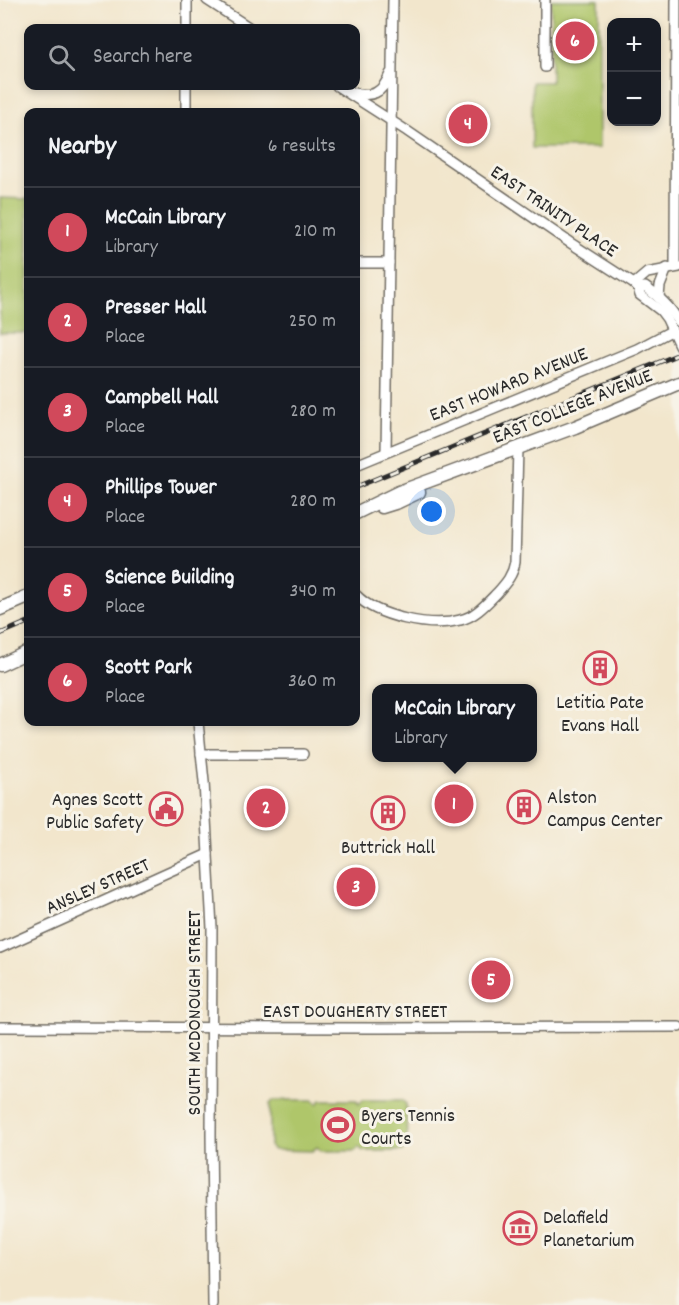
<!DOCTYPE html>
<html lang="en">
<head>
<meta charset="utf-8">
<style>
	body { margin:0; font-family:Dekko,sans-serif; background:#20242c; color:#f1f3f6 }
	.controls { position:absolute; right:18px; top:18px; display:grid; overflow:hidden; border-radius:12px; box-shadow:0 3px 9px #0003 }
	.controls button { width:54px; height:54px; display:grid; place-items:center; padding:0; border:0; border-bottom:2px solid #363941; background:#171b24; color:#f1f3f6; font:30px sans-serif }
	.you { position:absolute; left:432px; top:512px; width:21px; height:21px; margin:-15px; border:4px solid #fff; border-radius:50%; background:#1a73e8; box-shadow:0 0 0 9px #1a73e833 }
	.badge { display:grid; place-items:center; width:39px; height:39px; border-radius:50%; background:#d1495b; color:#fff; font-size:20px; font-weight:700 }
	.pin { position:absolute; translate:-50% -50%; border:3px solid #fff; box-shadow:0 2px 6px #0006 }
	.popup { position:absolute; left:372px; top:684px; width:165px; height:78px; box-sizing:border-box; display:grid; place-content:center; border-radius:12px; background:#171b24; filter:drop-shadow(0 2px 4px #0005); font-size:20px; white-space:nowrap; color:#9ea1a6 }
	.popup b { font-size:22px; color:#f1f3f6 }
	.popup::after { content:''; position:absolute; left:50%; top:100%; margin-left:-12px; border:12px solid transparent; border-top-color:#171b24 }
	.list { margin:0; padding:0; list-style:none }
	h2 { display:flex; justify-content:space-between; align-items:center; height:78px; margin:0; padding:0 24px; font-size:26px }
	h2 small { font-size:20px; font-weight:400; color:#9ea1a6 }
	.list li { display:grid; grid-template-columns:39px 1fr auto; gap:18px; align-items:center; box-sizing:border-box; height:90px; padding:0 24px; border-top:2px solid #363941 }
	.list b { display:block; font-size:22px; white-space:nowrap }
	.list p { margin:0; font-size:20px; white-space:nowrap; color:#9ea1a6 }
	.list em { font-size:20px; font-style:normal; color:#9ea1a6 }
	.icon { flex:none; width:33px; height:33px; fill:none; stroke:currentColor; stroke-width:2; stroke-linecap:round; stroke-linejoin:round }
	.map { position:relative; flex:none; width:679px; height:1305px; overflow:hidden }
	.search { position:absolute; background:#171b24; box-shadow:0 3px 9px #0003; left:24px; top:24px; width:336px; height:66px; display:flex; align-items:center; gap:15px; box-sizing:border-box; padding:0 21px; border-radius:12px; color:#9ea1a6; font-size:22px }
	.panel { position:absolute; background:#171b24; box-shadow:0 3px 9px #0003; left:24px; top:108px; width:336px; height:618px; border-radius:12px }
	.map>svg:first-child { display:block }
	.green { fill:#afc66b; stroke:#6d784b; stroke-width:1.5 }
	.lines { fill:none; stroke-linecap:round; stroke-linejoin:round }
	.minor-casing { stroke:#716c63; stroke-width:12 }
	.major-casing { stroke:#716c63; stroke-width:15 }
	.minor { stroke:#fff; stroke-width:9 }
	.major { stroke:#fff; stroke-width:12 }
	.rail-casing { stroke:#2b2b2b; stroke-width:5 }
	.rail { stroke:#f7f3e8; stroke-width:3; stroke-dasharray:9; stroke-linecap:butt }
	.labels { text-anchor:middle; stroke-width:6; stroke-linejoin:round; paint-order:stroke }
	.street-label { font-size:20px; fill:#2b2b2b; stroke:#f7f3e8 }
	.poi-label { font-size:20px; fill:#2b2b2b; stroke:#f7f3e8; text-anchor:start }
</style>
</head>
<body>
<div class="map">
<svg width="679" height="1305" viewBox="0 0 679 1305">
	<rect width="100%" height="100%" fill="#f7f3e8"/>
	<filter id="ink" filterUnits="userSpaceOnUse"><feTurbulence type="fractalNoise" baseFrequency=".0167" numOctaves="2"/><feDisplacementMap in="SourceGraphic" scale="12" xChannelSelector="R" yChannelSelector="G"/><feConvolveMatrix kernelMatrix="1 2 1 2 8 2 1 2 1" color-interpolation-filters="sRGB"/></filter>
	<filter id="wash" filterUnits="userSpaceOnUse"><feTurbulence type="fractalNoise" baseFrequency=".008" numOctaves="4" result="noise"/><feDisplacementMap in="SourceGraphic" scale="24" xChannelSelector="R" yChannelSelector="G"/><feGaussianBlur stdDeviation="1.35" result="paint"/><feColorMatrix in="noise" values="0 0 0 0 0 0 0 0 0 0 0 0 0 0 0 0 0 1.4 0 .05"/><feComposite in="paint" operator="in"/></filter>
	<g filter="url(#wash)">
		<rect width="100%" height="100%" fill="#f2e6cc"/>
		<!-- green -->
		<g class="green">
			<path d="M551 0H599V148H532V82H551Z"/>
			<path d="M0 198 28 199V333H0Z"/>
			<path d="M274 1100H313L317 1104 321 1100H356L359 1104 363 1100H402L406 1104 407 1146 402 1151H363L359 1147 355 1151H321L317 1147 312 1151 274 1150 270 1146V1104Z"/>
		</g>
	</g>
	<g filter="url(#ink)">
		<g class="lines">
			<defs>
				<g id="minor">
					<path d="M207 0 250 28"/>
					<path d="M187 28V0"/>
					<path d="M545 67V0"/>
					<path d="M186 86V112"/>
					<path d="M337 86 407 131 569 242 634 284 638 288 640 295 661 311 667 319 679 345"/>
					<path d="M351 92C372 98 382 94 390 74"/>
					<path d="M356 263H389"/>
					<path d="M675 267 676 0"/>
					<path d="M634 284 647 273 679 267"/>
					<path d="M638 288 645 287C659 297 671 307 679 322"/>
					<path d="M659 297 660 286 667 268"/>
					<path d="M386 452 393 0"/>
					<path d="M356 465 637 349 673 330"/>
					<path d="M356 595C377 617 431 628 460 620 475 617 487 603 497 593 506 583 513 575 515 562L518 448"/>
					<path d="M198 722 204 782 212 928 211 1135 213 1305"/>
					<path d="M201 754H303"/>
					<path d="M0 948 208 854"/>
					<path d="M0 1027 381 1028 679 1027"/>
				</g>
				<g id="major">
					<path d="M382 507 398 502 419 492"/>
					<path d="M356 513 399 492 575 427 679 383"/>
					<path d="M0 609 28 597"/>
					<path d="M0 665 28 652"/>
				</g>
			</defs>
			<!-- minor casing -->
			<use href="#minor" class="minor-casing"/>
			<!-- major casing -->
			<use href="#major" class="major-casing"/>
			<!-- minor -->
			<use href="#minor" class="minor"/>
			<!-- major -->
			<use href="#major" class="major"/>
			<defs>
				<g id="rail">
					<path d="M356 487 679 354"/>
					<path d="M0 634 28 622"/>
				</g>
			</defs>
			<!-- rail casing -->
			<use href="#rail" class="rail-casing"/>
			<!-- rail -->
			<use href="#rail" class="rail"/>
		</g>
	</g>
	<!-- icons -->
	<defs>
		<symbol id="building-ring" viewBox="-11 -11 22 22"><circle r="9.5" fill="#f7f3e8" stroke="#d1495b" stroke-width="1.5"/><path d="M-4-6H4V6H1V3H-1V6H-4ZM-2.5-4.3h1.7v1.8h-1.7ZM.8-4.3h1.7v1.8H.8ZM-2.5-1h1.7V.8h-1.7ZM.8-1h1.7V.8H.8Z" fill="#d1495b"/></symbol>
		<symbol id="civic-ring" viewBox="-11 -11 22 22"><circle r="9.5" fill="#f7f3e8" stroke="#d1495b" stroke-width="1.5"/><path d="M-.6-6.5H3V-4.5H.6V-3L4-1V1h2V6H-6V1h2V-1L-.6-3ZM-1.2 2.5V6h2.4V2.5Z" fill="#d1495b"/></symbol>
		<symbol id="stadium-ring" viewBox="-11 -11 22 22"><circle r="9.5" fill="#f7f3e8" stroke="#d1495b" stroke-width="1.5"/><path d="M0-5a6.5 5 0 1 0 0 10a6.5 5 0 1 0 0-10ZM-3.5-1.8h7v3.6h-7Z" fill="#d1495b"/></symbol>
		<symbol id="museum-ring" viewBox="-11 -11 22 22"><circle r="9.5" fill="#f7f3e8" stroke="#d1495b" stroke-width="1.5"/><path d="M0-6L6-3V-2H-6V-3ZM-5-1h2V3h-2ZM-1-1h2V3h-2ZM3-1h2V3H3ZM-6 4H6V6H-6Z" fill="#d1495b"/></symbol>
	</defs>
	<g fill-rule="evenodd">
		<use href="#building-ring" x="581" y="649" width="38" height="38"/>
		<use href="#building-ring" x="505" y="788" width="38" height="38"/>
		<use href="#civic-ring" x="147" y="790" width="38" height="38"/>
		<use href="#building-ring" x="369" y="794" width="38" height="38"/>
		<use href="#stadium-ring" x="319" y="1106" width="38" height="38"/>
		<use href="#museum-ring" x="501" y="1209" width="38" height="38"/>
	</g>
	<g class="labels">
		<!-- street labels -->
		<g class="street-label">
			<text transform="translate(555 210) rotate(34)" y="7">EAST TRINITY PLACE</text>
			<text transform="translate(508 383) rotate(-22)" y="7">EAST HOWARD AVENUE</text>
			<text transform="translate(572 405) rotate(-22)" y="7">EAST COLLEGE AVENUE</text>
			<text transform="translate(97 885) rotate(-24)" y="7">ANSLEY STREET</text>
			<text x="355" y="1017">EAST DOUGHERTY STREET</text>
			<text transform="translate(193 1013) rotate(-90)" y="7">SOUTH MCDONOUGH STREET</text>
		</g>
		<!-- poi labels -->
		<g class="poi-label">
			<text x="600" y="708" text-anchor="middle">Letitia Pate<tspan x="600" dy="23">Evans Hall</tspan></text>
			<text x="547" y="803">Alston<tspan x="547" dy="23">Campus Center</tspan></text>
			<text x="143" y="805" text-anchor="end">Agnes Scott<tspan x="143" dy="23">Public Safety</tspan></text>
			<text x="388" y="853" text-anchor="middle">Buttrick Hall</text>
			<text x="361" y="1121">Byers Tennis<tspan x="361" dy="23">Courts</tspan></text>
			<text x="543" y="1223">Delafield<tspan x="543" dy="23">Planetarium</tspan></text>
		</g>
	</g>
</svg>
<div class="controls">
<button>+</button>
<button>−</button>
</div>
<div class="you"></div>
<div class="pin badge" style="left:454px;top:804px">1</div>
<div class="popup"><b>McCain Library</b>Library</div>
<div class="pin badge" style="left:266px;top:808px">2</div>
<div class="pin badge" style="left:356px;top:887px">3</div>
<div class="pin badge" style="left:468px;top:124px">4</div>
<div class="pin badge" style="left:491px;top:980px">5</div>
<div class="pin badge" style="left:575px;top:41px">6</div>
<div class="search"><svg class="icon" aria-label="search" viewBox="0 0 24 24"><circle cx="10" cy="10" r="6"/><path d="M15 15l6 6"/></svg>Search here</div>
<section class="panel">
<h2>Nearby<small>6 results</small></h2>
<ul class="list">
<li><span class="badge">1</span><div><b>McCain Library</b><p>Library</p></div><em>210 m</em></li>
<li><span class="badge">2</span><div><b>Presser Hall</b><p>Place</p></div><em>250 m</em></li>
<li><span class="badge">3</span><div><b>Campbell Hall</b><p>Place</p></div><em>280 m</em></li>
<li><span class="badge">4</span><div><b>Phillips Tower</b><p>Place</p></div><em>280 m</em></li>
<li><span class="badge">5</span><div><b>Science Building</b><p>Place</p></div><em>340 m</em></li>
<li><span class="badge">6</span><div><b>Scott Park</b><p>Place</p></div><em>360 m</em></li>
</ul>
</section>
</div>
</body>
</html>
